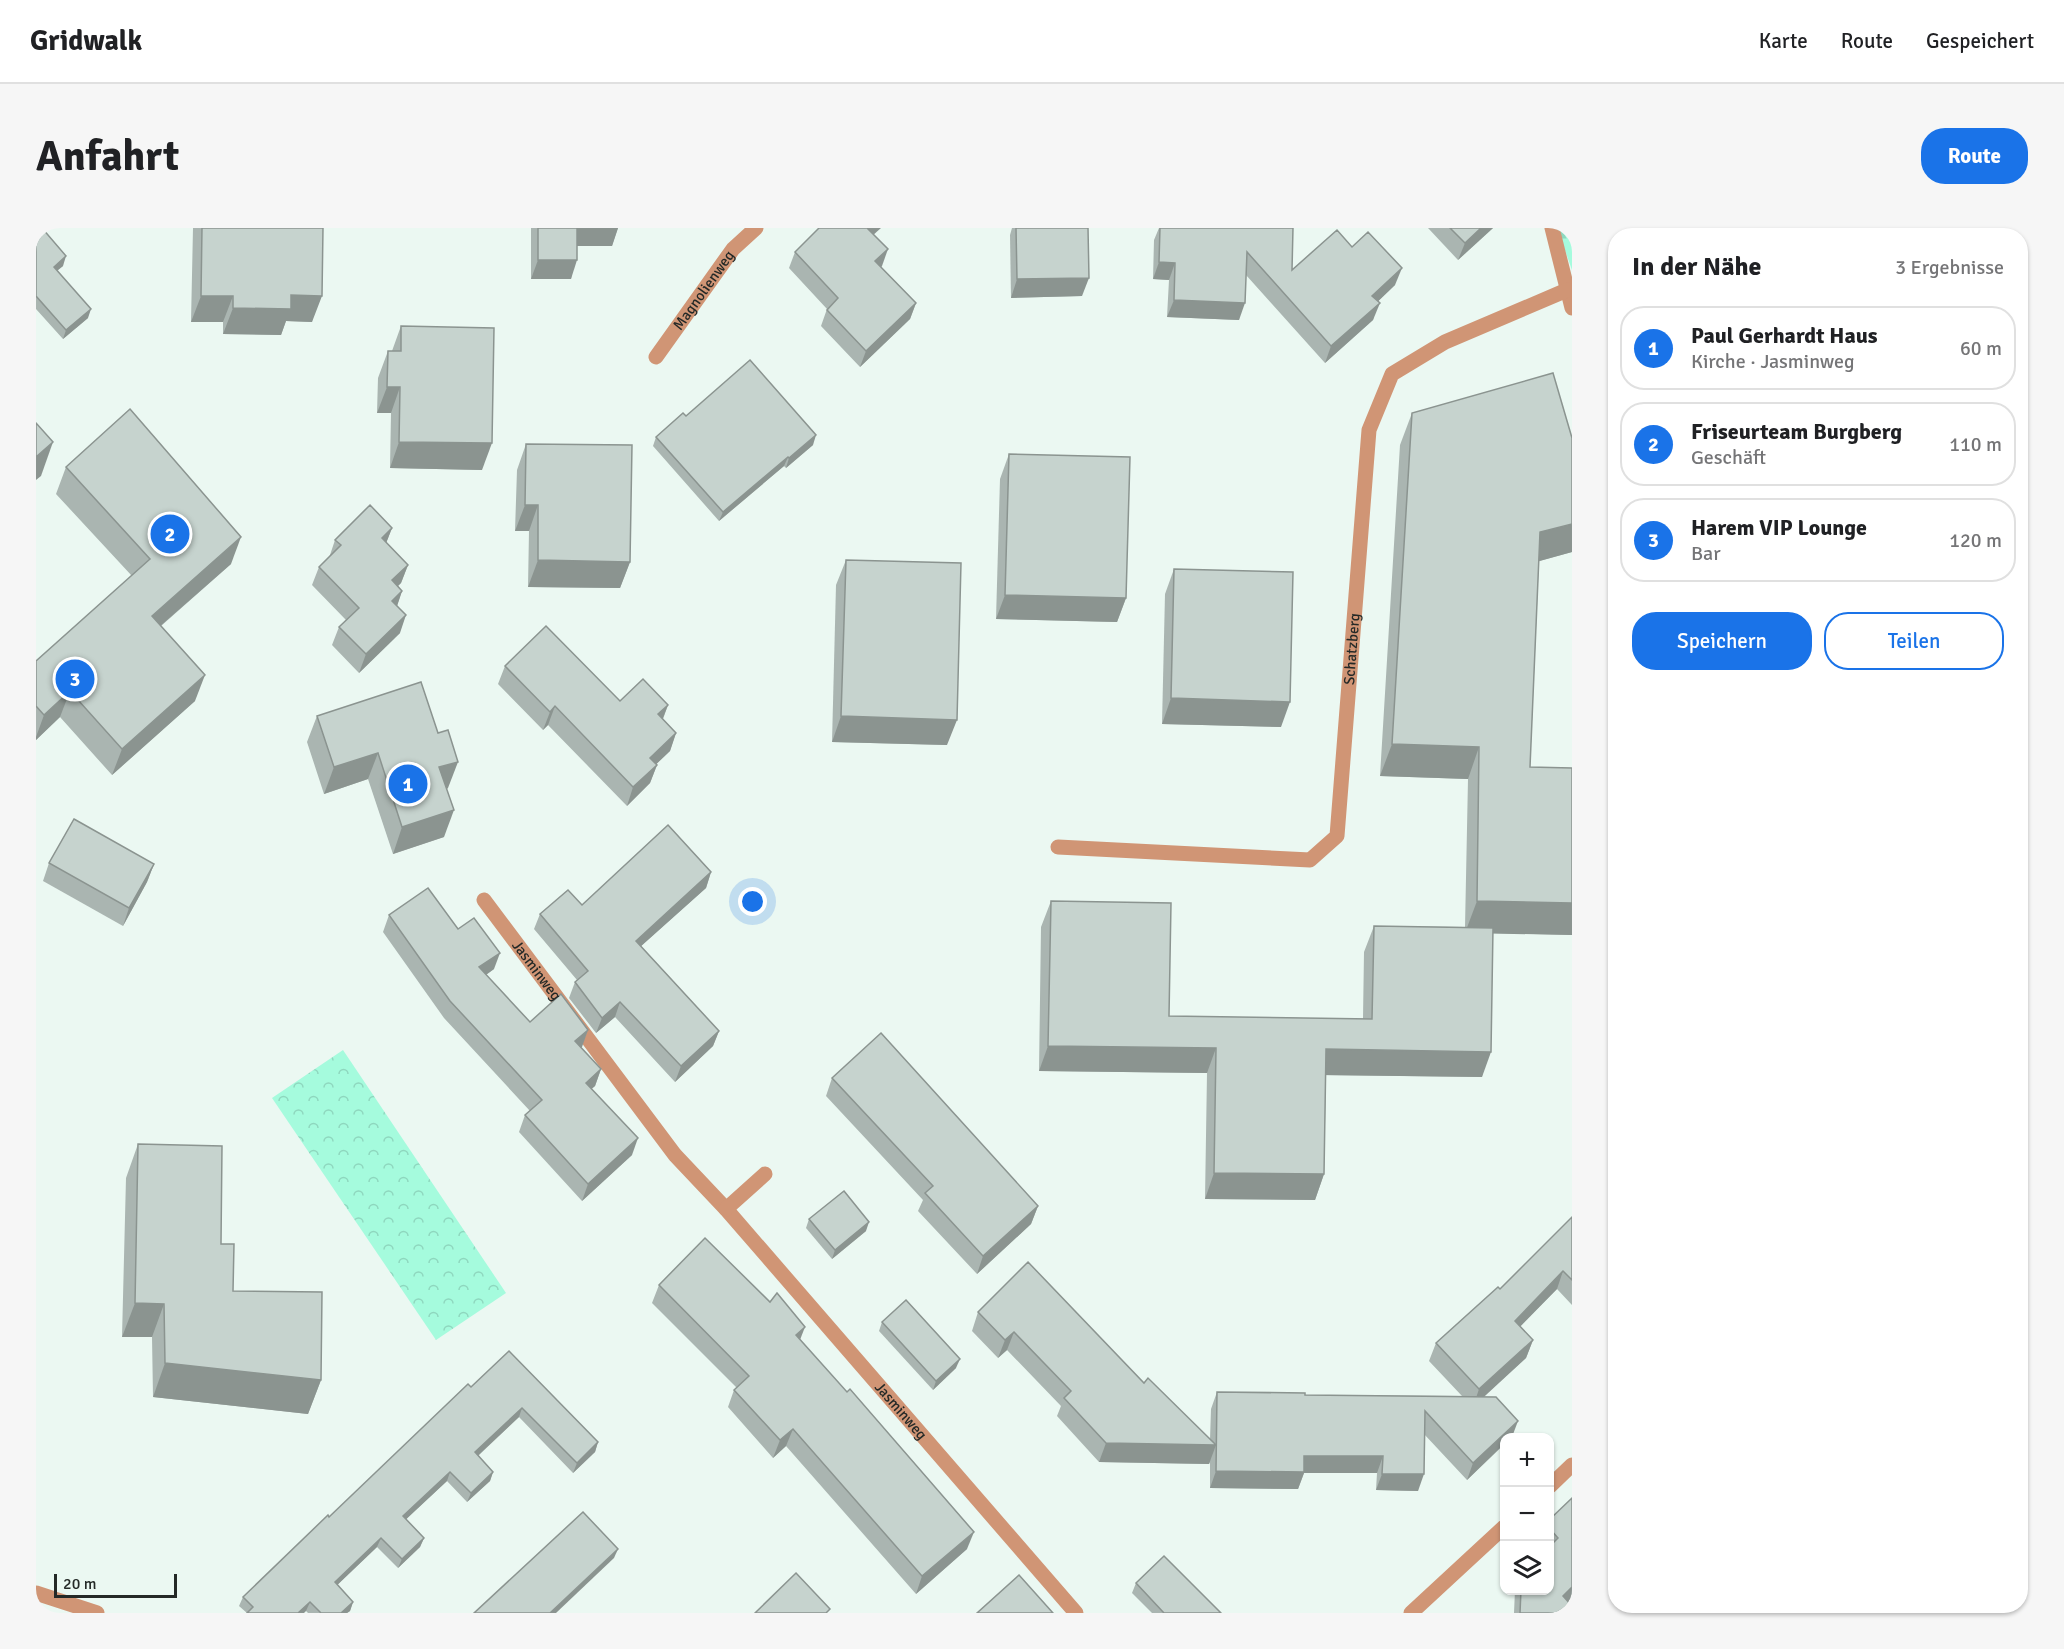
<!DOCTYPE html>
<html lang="de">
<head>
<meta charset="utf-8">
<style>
	body { margin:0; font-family:Signika,sans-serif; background:#f6f6f6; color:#202124 }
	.controls { position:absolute; right:18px; bottom:18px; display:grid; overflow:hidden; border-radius:12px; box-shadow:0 2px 4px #0004 }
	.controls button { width:54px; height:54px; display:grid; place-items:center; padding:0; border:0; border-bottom:2px solid #e0e0e0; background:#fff; color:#202124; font:30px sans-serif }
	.scale { position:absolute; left:18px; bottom:15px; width:123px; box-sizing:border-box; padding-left:6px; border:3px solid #242927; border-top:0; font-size:16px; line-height:21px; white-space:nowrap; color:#242927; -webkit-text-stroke:4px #ebf8f2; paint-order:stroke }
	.you { position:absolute; left:717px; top:674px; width:21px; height:21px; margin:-15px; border:4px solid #fff; border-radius:50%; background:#1a73e8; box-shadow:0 0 0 9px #1a73e833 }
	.badge { display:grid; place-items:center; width:39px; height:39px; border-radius:50%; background:#1a73e8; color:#fff; font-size:20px; font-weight:700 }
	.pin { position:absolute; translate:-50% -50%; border:3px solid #fff; box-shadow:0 2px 6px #0006 }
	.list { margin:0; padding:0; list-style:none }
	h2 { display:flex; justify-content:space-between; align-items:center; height:78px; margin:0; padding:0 24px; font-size:26px }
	h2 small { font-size:20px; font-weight:400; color:#757577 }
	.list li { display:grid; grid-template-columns:39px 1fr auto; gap:18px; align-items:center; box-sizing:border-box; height:84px; margin:0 12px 12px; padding:0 12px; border:2px solid #e0e0e0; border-radius:24px }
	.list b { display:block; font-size:22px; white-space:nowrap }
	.list p { margin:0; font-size:20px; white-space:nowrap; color:#757577 }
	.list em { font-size:20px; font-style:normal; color:#757577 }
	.actions { display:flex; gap:12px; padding:18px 24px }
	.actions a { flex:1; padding:14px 0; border:2px solid #1a73e8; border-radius:24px; text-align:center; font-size:21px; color:#1a73e8 }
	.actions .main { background:#1a73e8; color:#fff }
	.icon { flex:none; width:33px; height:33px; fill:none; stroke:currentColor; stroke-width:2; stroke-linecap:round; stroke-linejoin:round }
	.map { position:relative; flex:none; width:1536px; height:1385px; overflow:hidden; border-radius:24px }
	header { display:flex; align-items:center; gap:36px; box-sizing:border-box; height:84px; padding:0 30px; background:#fff; border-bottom:2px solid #e0e0e0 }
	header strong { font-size:28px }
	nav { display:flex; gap:33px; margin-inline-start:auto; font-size:21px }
	.intro { display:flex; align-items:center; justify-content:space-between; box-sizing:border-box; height:144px; padding:0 36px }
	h1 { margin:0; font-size:42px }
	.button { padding:15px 27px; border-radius:24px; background:#1a73e8; color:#fff; font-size:21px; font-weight:700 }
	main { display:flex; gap:36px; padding:0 36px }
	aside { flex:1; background:#fff; border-radius:24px; box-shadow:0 2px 4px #0004 }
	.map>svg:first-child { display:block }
	.forest { fill:url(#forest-firs) }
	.park { fill:url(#park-crowns) }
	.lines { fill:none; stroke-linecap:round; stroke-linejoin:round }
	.street { stroke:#d09575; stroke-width:15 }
	.wall { fill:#aab5b1 }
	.shaded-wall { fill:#8b9490 }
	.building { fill:#c6d3ce; stroke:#8b9490; stroke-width:1.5 }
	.labels { text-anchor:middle; stroke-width:4.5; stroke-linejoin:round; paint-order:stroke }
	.street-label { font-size:15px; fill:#242927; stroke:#ebf8f2 }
</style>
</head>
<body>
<header>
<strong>Gridwalk</strong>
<nav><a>Karte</a><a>Route</a><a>Gespeichert</a></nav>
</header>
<div class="intro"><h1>Anfahrt</h1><a class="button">Route</a></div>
<main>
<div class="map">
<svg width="1536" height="1385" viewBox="0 0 1536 1385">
	<defs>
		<pattern id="forest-firs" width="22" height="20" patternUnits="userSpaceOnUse" patternTransform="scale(1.5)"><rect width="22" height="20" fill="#a5fbdd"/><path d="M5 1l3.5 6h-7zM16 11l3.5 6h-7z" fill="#8ed7be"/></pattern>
		<pattern id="park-crowns" width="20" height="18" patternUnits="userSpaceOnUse" patternTransform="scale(1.5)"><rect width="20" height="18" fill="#a5fbdd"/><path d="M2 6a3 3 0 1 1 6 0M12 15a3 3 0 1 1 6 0" fill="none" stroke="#8ed7be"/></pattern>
	</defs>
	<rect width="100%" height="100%" fill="#ebf8f2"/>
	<!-- forest -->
	<path class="forest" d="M1521 0H1536V42Z"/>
	<!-- park -->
	<path class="park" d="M307 822 470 1065 400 1112 236 870Z"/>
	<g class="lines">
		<!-- street -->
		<g class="street">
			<path d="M1516 0 1536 80"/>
			<path id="s1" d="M620 129 697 21 720 0"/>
			<path id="s2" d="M1022 619 1274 632 1301 608 1333 202 1356 146 1409 114 1531 62"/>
			<path id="s3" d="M448 672 639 927 690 981 1040 1385"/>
			<path d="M690 981 729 946"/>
			<path d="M1514 1258 1536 1237"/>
			<path d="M0 1365 61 1385"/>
			<path d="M1375 1385 1468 1299"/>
		</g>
	</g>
	<!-- wall -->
	<g class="wall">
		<path d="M0 0 27 38 21 43 52 90 27 111 0 81Z"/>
		<path d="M157 0H287L276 94 250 93 245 107 187 106V94H155Z"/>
		<path d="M495 0H582L576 18H541L535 51H495Z"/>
		<path d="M976 0H1052L1046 68 975 70 974 7Z"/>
		<path d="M1123 0H1257L1256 42 1316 19 1359 57 1342 73 1337 92 1289 135 1210 47 1203 92 1131 89 1133 52 1117 51 1118 12Z"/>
		<path d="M1392 0H1457L1422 32Z"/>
		<path d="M838 7 846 38 845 39 880 75 874 91 824 139 785 98 791 81 753 40 759 24Z"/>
		<path d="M365 98 446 242 354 240 355 185H341L342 150 352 123H356Z"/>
		<path d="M1376 185 1536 324 1503 333 1494 539 1536 540V707L1457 705 1446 849 1290 847 1288 946 1279 972 1169 971 1171 845 1003 843 1005 699 1015 673 1133 788 1327 791 1328 724 1338 698 1429 699 1432 551 1344 548 1364 217Z"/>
		<path d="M650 188 777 217 750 240 748 238 683 293 617 218 620 209Z"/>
		<path d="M490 216 594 334 584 360 492 359 493 303H479L481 242Z"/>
		<path d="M973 226 1090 370 1081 394 960 391 964 251Z"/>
		<path d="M30 239 195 336 125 398 159 473 76 547 24 489 0 512V433L96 348 20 266Z"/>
		<path d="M356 300 350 315 372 337 365 355 362 358 366 363 361 378 364 405 323 445 296 417 303 399 310 392 276 357 283 339 293 330 299 312Z"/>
		<path d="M810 332 911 517 796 514 800 357Z"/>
		<path d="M1138 341 1245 499 1126 496 1129 366Z"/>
		<path d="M469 438 584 473 632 477 627 491 640 505 634 523 620 536 621 537 614 555 591 578 512 497 507 502 462 456Z"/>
		<path d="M281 488 412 560 411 561 408 609 357 626 332 551 288 566 271 514Z"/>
		<path d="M13 635 118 636 111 654 87 698 7 653Z"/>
		<path d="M675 644 670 660 605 718 683 803 677 818 639 854 579 789 560 805 533 770 539 754 541 752 498 701 504 686 546 677Z"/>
		<path d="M353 687 422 701 458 741 450 747 494 794 552 802 545 819 565 841 559 858 555 861 596 927 546 973 483 904 489 887 494 883 408 790 347 704Z"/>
		<path d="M796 850 1002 978 995 996 941 1046 882 983 887 972 790 868Z"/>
		<path d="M102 916 185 1016 197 1063 285 1152 272 1186 117 1169 116 1109H86L90 950Z"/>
		<path d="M1536 989V1077L1521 1061 1484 1098 1497 1112 1490 1130 1448 1168 1476 1209 1431 1252 1388 1206 1382 1263 1340 1262 1341 1245H1268L1262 1261 1174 1260V1234L1173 1236 1063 1234 1021 1188 1025 1178 971 1122 962 1130 936 1103 942 1084 1108 1155 1174 1212 1175 1181 1181 1164 1269 1167 1426 1168 1393 1133 1400 1115 1464 1061Z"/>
		<path d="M773 991 830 1003 796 1031 770 1000Z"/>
		<path d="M623 1057 931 1321 880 1366 750 1218 737 1230 692 1179 698 1162 701 1160 616 1075Z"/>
		<path d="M846 1094 920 1140 897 1162 843 1103Z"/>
		<path d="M473 1123 562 1214 559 1224 537 1245 483 1189 442 1228 457 1244 454 1253 431 1274 411 1253 370 1291 388 1310 384 1319 362 1340 341 1319 301 1357 317 1374 314 1383 311 1385H272L270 1383 211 1385 203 1378 207 1369 435 1159Z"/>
		<path d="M1536 1270V1370L1532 1374 1536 1385H1478L1479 1362H1514V1291Z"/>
		<path d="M1100 1355 1185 1385H1116L1096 1365Z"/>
	</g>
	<!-- shaded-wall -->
	<g class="shaded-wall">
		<path d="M541 0H582L576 18H535Z"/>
		<path d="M833 0H845L826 17Z"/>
		<path d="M1445 0H1457L1422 32 1429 15Z"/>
		<path d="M852 21 846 38 833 50 839 33Z"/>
		<path d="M30 28 27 38 14 48 18 39Z"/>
		<path d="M502 32H541L535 51H495Z"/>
		<path d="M1123 34 1139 35 1133 52 1117 51Z"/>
		<path d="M1366 40 1359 57 1330 85 1336 68Z"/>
		<path d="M1053 50 1046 68 975 70 981 51Z"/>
		<path d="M255 67 286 68 276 94 250 93 245 107 187 106 197 80Z"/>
		<path d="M165 68H197L187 94H155Z"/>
		<path d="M1138 72 1209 75 1203 92 1131 89Z"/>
		<path d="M880 75 874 91 824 139 830 123Z"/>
		<path d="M1344 75 1337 92 1289 135 1295 118Z"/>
		<path d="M55 81 52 90 27 111 30 102Z"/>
		<path d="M351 159H364L355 185H341Z"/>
		<path d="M780 207 777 217 750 240 753 230Z"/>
		<path d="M17 214 5 248 0 252V229Z"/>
		<path d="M363 214 456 215 446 242 354 240Z"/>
		<path d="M752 229 748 238 683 293 687 284Z"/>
		<path d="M489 277H502L493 303H479Z"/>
		<path d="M1536 296V324L1493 336 1504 304Z"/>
		<path d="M356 300 349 318 346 310Z"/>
		<path d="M205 309 195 336 106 414 116 388Z"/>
		<path d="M502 332 594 334 584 360 492 359Z"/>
		<path d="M372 337 365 355 349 370 356 352Z"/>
		<path d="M366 363 360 381 356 373Z"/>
		<path d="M969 367 1090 370 1081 394 960 391Z"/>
		<path d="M370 387 364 405 323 445 330 426Z"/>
		<path d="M169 447 159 473 76 547 86 521Z"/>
		<path d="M34 463 24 489 0 512V509L8 487Z"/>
		<path d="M1135 470 1254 474 1245 499 1126 496Z"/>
		<path d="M632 477 625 495 622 486Z"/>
		<path d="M519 478 512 497 507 502 514 484Z"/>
		<path d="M805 488 921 492 911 517 796 514Z"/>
		<path d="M640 505 634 523 608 548 614 530Z"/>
		<path d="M1356 516 1443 519 1432 551 1344 548Z"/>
		<path d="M342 525 332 551 288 566 298 539Z"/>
		<path d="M422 534 412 560 394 566 403 539Z"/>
		<path d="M621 537 614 555 591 578 597 559Z"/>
		<path d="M418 582 408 609 357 626 366 599Z"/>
		<path d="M118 636 111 654 87 698 93 680Z"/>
		<path d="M675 644 670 660 594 728 600 713Z"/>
		<path d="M1441 673 1536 675V707L1429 705Z"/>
		<path d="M464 725 458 741 437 756 443 739Z"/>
		<path d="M584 774 579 789 560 805 566 790Z"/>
		<path d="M552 802 546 819 533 830 539 813Z"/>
		<path d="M683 803 677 818 639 854 645 838Z"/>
		<path d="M1012 818 1180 820 1171 845 1003 843Z"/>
		<path d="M1290 821 1455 824 1446 849 1281 847Z"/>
		<path d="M565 841 559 858 544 871 550 855Z"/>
		<path d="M602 910 596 927 546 973 552 956Z"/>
		<path d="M1178 945 1288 946 1279 972 1169 971Z"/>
		<path d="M1002 978 995 996 941 1046 947 1028Z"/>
		<path d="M833 994 830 1003 796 1031 799 1022Z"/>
		<path d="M1527 1043 1521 1061 1472 1111 1479 1093Z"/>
		<path d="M99 1075 128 1076 116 1109H86Z"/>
		<path d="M769 1099 762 1117 760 1107Z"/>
		<path d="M978 1104 971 1122 962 1130 969 1112Z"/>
		<path d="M1497 1112 1490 1130 1437 1179 1443 1161Z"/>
		<path d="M924 1131 920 1140 897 1162 900 1153Z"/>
		<path d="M129 1135 285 1152 272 1186 117 1169Z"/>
		<path d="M486 1180 483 1189 435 1234 439 1224Z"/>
		<path d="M1482 1193 1476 1209H1468V1216L1431 1252 1437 1235Z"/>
		<path d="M757 1201 750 1218 737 1230 744 1212Z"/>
		<path d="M562 1214 559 1224 537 1245 541 1235Z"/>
		<path d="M1070 1215 1180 1217 1173 1236 1063 1234Z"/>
		<path d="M1268 1228H1347L1341 1245H1268L1262 1261 1174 1260 1180 1243Z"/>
		<path d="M414 1244 411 1253 364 1297 367 1288Z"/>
		<path d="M457 1244 454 1253 431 1274 435 1265Z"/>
		<path d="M1346 1246H1388L1382 1263 1340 1262Z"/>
		<path d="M938 1304 931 1321 880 1366 886 1348Z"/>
		<path d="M345 1310 341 1319 295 1363 299 1354Z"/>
		<path d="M388 1310 384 1319 362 1340 366 1331Z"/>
		<path d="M582 1321 578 1330 520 1385H514Z"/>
		<path d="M1536 1359V1370L1520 1385 1527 1368Z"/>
		<path d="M274 1374 270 1383 268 1385H262Z"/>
		<path d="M317 1374 314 1383 311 1385H305Z"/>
	</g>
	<!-- building -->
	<g class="building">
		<path d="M0 0H6L30 28 18 39 55 81 30 102 0 68Z"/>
		<path d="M166 0H287L286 68 255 67V81L197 80V68H165Z"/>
		<rect x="502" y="0" width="39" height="32"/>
		<path d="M783 0H833L832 1 852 21 839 33 880 75 830 123 791 82 802 70 759 24Z"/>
		<path d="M980 0H1052L1053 50 981 51Z"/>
		<path d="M1124 0H1257L1256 42 1301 2 1316 19 1332 4 1366 40 1336 68 1344 75 1295 118 1211 24 1209 75 1138 72 1139 35 1123 34Z"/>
		<path d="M1414 0H1445L1429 15Z"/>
		<path d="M365 98 458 100 456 215 363 214 364 159H351L352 123H365Z"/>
		<path d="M714 132 780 207 753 230 752 229 687 284 620 209 647 185 650 188Z"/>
		<path d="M1517 145 1536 210V296L1504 304 1494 539 1536 540V675L1441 673 1443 519 1356 516 1376 185Z"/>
		<path d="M94 181 205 309 116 388 169 447 86 521 34 463 8 487 0 478V433L114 331 30 239Z"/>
		<path d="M0 195 17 214 0 229Z"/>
		<path d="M490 216 596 217 594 334 502 332V277H489Z"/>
		<path d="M973 226 1094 229 1090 370 969 367Z"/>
		<path d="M334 277 356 300 346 310 372 337 356 352 366 363 356 373 370 387 330 426 303 399 323 380 283 339 305 317 299 312Z"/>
		<path d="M810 332 925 335 921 492 805 488Z"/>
		<path d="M1138 341 1257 344 1254 474 1135 470Z"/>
		<path d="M510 398 584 473 607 451 632 477 622 486 640 505 614 530 621 537 597 559 519 478 514 484 469 438Z"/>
		<path d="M385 454 402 505 412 502 422 534 403 539 418 582 366 599 342 525 298 539 281 488Z"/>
		<path d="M38 591 118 636 93 680 13 635Z"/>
		<path d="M632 597 675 644 600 713 683 803 645 838 584 774 566 790 539 754 552 743 504 686 532 662 546 677Z"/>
		<path d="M392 660 422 701 438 690 464 725 443 739 494 794 525 766 552 802 539 813 565 841 550 855 602 910 552 956 489 887 506 872 414 773 353 687Z"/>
		<path d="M1015 673 1135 675 1133 788 1336 791 1338 698 1457 700 1455 824 1290 821 1288 946 1178 945 1180 820 1012 818Z"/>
		<path d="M845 805 1002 978 947 1028 889 965 897 958 796 850Z"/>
		<path d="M102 916 186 918 185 1016H198L197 1063 286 1064 285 1152 129 1135 128 1076 99 1075Z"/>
		<path d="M808 963 833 994 799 1022 773 991Z"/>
		<path d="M1536 989V1052L1527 1043 1479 1093 1497 1112 1443 1161 1400 1115 1462 1059 1464 1061Z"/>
		<path d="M669 1010 734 1074 741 1065 769 1099 760 1107 811 1164 814 1161 938 1304 886 1348 757 1201 744 1212 698 1162 713 1148 623 1057Z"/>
		<path d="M992 1034 1108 1155 1112 1150 1180 1217 1070 1215 1028 1170 1035 1163 978 1104 969 1112 942 1084Z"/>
		<path d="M870 1072 924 1131 900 1153 846 1094Z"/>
		<path d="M473 1123 562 1214 541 1235 486 1180 439 1224 457 1244 435 1265 414 1244 367 1288 388 1310 366 1331 345 1310 299 1354 317 1374 305 1385H285L274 1374 262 1385H211L217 1379 207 1369 292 1287 293 1289 432 1156 435 1159Z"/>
		<path d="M1181 1164 1269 1165V1167L1460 1169 1482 1193 1437 1235 1389 1183 1388 1246H1346L1347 1228H1268V1244L1180 1243Z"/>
		<path d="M1536 1270V1359L1527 1368 1536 1378V1385H1484L1485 1362H1514V1318L1522 1310 1514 1301V1291Z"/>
		<path d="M547 1284 582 1321 514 1385H438Z"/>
		<path d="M1128 1328 1185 1385H1128L1100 1355Z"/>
		<path d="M760 1345 794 1381 790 1385H719Z"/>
		<path d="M983 1347 1017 1385H941Z"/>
	</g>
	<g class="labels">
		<!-- street labels -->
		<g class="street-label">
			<text dy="5" stroke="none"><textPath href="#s1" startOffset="82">Magnolienweg</textPath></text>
			<text dy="5" stroke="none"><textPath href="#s2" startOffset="476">Schatzberg</textPath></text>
			<text dy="5" stroke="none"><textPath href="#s3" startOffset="88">Jasminweg</textPath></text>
			<text dy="5" stroke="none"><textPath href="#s3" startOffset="660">Jasminweg</textPath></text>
		</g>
	</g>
</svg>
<div class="controls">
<button>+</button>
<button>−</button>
<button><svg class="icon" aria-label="layers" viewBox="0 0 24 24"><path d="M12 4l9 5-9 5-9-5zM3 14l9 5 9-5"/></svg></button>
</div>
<div class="scale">20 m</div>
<div class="you"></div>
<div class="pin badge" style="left:372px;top:556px">1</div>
<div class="pin badge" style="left:134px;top:306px">2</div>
<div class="pin badge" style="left:39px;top:451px">3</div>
</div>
<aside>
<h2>In der Nähe<small>3 Ergebnisse</small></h2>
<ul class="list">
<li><span class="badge">1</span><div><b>Paul Gerhardt Haus</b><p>Kirche · Jasminweg</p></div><em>60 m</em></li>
<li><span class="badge">2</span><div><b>Friseurteam Burgberg</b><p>Geschäft</p></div><em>110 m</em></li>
<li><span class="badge">3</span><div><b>Harem VIP Lounge</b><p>Bar</p></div><em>120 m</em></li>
</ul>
<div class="actions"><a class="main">Speichern</a><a>Teilen</a></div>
</aside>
</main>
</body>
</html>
